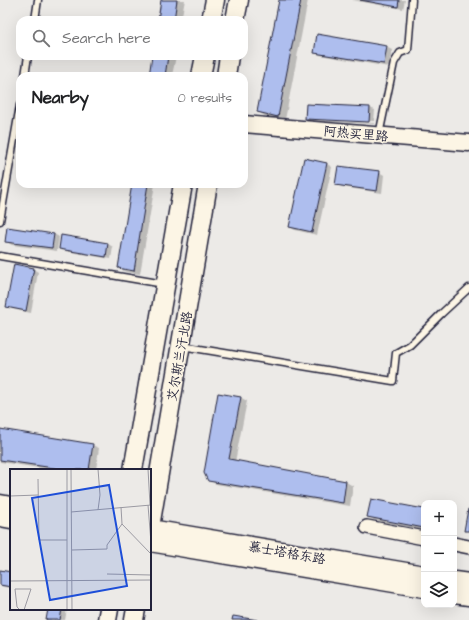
<!DOCTYPE html>
<html lang="en">
<head>
<meta charset="utf-8">
<style>
	body { margin:0; font-family:"Architects Daughter","LXGW WenKai TC",sans-serif; background:#f6f6f6; color:#202124 }
	.controls { position:absolute; right:12px; bottom:12px; display:grid; overflow:hidden; border-radius:8px; box-shadow:0 4px 16px #0002 }
	.controls button { width:36px; height:36px; display:grid; place-items:center; padding:0; border:0; border-bottom:1px solid #e0e0e0; background:#fff; color:#202124; font:20px sans-serif }
	.list { margin:0; padding:0; list-style:none }
	h2 { display:flex; justify-content:space-between; align-items:center; height:52px; margin:0; padding:0 16px; font-size:17px }
	h2 small { font-size:13px; font-weight:400; color:#757577 }
	.icon { flex:none; width:22px; height:22px; fill:none; stroke:currentColor; stroke-width:2; stroke-linecap:round; stroke-linejoin:round }
	.map { position:relative; flex:none; width:469px; height:620px; overflow:hidden }
	.search { position:absolute; background:#fff; box-shadow:0 4px 16px #0002; left:16px; top:16px; width:232px; height:44px; display:flex; align-items:center; gap:10px; box-sizing:border-box; padding:0 14px; border-radius:12px; color:#757577; font-size:15px }
	.panel { position:absolute; background:#fff; box-shadow:0 4px 16px #0002; left:16px; top:72px; width:232px; height:116px; border-radius:12px }
	.map>svg:first-child { display:block }
	.shadow { fill:#0003 }
	.building { fill:#aebeee; stroke:#22223b }
	.lines { fill:none; stroke-linecap:round; stroke-linejoin:round }
	.service-casing { stroke:#22223b; stroke-width:9 }
	.minor-casing { stroke:#22223b; stroke-width:16 }
	.tertiary-casing { stroke:#22223b; stroke-width:19 }
	.secondary-casing { stroke:#22223b; stroke-width:21 }
	.service { stroke:#fcf5e5; stroke-width:6 }
	.minor { stroke:#fcf5e5; stroke-width:13 }
	.tertiary { stroke:#fcf5e5; stroke-width:16 }
	.secondary { stroke:#fcf5e5; stroke-width:18 }
	.labels { text-anchor:middle; stroke-width:3; stroke-linejoin:round; paint-order:stroke }
	.street-label { font-size:13px; fill:#22223b; stroke:#fcf5e5 }
	.inset-road { fill:none; stroke:#9b9aa2; stroke-width:1 }
	.view { fill:#1d4ed8; fill-opacity:0.15; stroke:#1d4ed8; stroke-width:2 }
	.inset-edge { fill:none; stroke:#22223b; stroke-width:2 }
</style>
</head>
<body>
<div class="map">
<svg width="469" height="620" viewBox="0 0 469 620">
	<rect width="100%" height="100%" fill="#eceae7"/>
	<filter id="ink" filterUnits="userSpaceOnUse"><feTurbulence type="fractalNoise" baseFrequency=".025" numOctaves="2"/><feDisplacementMap in="SourceGraphic" scale="8" xChannelSelector="R" yChannelSelector="G"/><feConvolveMatrix kernelMatrix="1 2 1 2 8 2 1 2 1" color-interpolation-filters="sRGB"/></filter>
	<g filter="url(#ink)">
		<!-- shadow -->
		<g class="shadow">
			<path d="M162 0H185L181 20H159Z"/>
			<path d="M280 0H308L285 120 265 116 258 112Z"/>
			<path d="M352 0H405L403 9Z"/>
			<path d="M386 47 392 50 389 67 320 55 315 52Z"/>
			<path d="M153 56H176L172 76H150Z"/>
			<path d="M370 108 375 110 374 121 310 118V120L374 123V124L311 121 306 118Z"/>
			<path d="M305 159 327 164 332 167 317 235 295 230 290 227Z"/>
			<path d="M379 172 384 175 382 193 342 187 336 184Z"/>
			<path d="M133 184H155L140 274 126 272 119 268Z"/>
			<path d="M54 234 59 237 57 251 12 245 7 242Z"/>
			<path d="M108 244 113 247 111 259 65 251 60 248Z"/>
			<path d="M33 269 38 272 31 313 12 309 7 306Z"/>
			<path d="M240 397 247 401 235 462 346 482 353 486 350 506 216 484 209 480Z"/>
			<path d="M0 430 92 445 99 448 96 470H52L0 462Z"/>
			<path d="M424 510V530L374 520 369 517Z"/>
			<path d="M0 571 11 573V588L0 586Z"/>
			<path d="M49 609H67L65 620H47Z"/>
		</g>
		<!-- building -->
		<g class="building">
			<path d="M161 0H177L174 20H158Z"/>
			<path d="M279 0H301L278 117 257 112Z"/>
			<path d="M360 0H399L398 7Z"/>
			<path d="M317 34 387 46 384 64 314 53Z"/>
			<path d="M152 56H168L165 76H149Z"/>
			<path d="M306 104 370 107 369 122 305 119Z"/>
			<path d="M304 158 327 163 312 232 289 227Z"/>
			<path d="M338 166 380 171 377 191 335 185Z"/>
			<path d="M132 184H148L134 271 118 268Z"/>
			<path d="M7 227 54 234 52 248 5 242Z"/>
			<path d="M61 235 108 243 106 257 59 249Z"/>
			<path d="M14 264 34 268 26 311 6 307Z"/>
			<path d="M218 393 241 397 229 459 346 481 343 503 208 481 204 473Z"/>
			<path d="M0 429 93 444 89 470H67L0 460Z"/>
			<path d="M371 499 424 509V528L367 517Z"/>
			<path d="M468 509H469V531H464Z"/>
			<path d="M0 570 11 572V587L0 585Z"/>
			<path d="M48 609H62L60 620H46Z"/>
			<path d="M233 616 258 620H232Z"/>
		</g>
		<g class="lines">
			<defs>
				<g id="service">
					<path d="M35 20 38 0"/>
					<path d="M25 76 28 56"/>
					<path d="M379 135 394 63 400 53 408 50 412 0"/>
					<path d="M0 221 20 105"/>
					<path d="M0 256 164 284"/>
					<path d="M182 346 393 381 396 353 410 345 441 314 469 288"/>
				</g>
				<g id="minor">
					<path d="M367 527 424 538"/>
					<path d="M454 544 469 547"/>
				</g>
				<path id="tertiary" d="M244 124 469 143"/>
				<g id="secondary">
					<path d="M211 20 215 0"/>
					<path d="M235 20 239 0"/>
					<path d="M201 76 205 56"/>
					<path d="M226 76 229 56"/>
					<path d="M133 470 183 184"/>
					<path d="M0 504 11 506"/>
					<path d="M0 517 11 519"/>
					<path d="M150 527 208 184"/>
					<path d="M150 529 424 575"/>
					<path d="M150 542 424 588"/>
					<path d="M454 581 469 583"/>
					<path d="M454 594 469 596"/>
					<path d="M107 620 109 609"/>
					<path d="M134 620 136 609"/>
				</g>
			</defs>
			<!-- service casing -->
			<use href="#service" class="service-casing"/>
			<!-- minor casing -->
			<use href="#minor" class="minor-casing"/>
			<!-- tertiary casing -->
			<use href="#tertiary" class="tertiary-casing"/>
			<!-- secondary casing -->
			<use href="#secondary" class="secondary-casing"/>
			<!-- service -->
			<use href="#service" class="service"/>
			<!-- minor -->
			<use href="#minor" class="minor"/>
			<!-- tertiary -->
			<use href="#tertiary" class="tertiary"/>
			<!-- secondary -->
			<use href="#secondary" class="secondary"/>
		</g>
	</g>
	<g class="labels">
		<!-- street labels -->
		<g class="street-label">
			<text transform="translate(356 133) rotate(5)" y="5">阿热买里路</text>
			<text transform="translate(179 356) rotate(-80)" y="5">艾尔斯兰汗北路</text>
			<text transform="translate(287 552) rotate(10)" y="5">慕士塔格东路</text>
		</g>
	</g>
	<!-- overview -->
	<g transform="translate(10 469)">
		<rect width="141" height="141" fill="#eceae7"/>
		<path class="inset-road" d="M57 0V141M61 0 62 141M88 0 90 26 88 41M138 0 140 36M28 10 29 71H57M0 27 28 26M138 36 141 74M111 38 112 55 140 84M61 43 141 36M62 81 97 80V76L112 55M97 105 141 106M0 112 141 111M10 141 7 138 5 120H21L14 141"/>
		<path class="view" d="M99 16 117 117 40 131 22 29Z"/>
		<rect width="141" height="141" class="inset-edge"/>
	</g>
</svg>
<div class="controls">
<button>+</button>
<button>−</button>
<button><svg class="icon" aria-label="layers" viewBox="0 0 24 24"><path d="M12 4l9 5-9 5-9-5zM3 14l9 5 9-5"/></svg></button>
</div>
<div class="search"><svg class="icon" aria-label="search" viewBox="0 0 24 24"><circle cx="10" cy="10" r="6"/><path d="M15 15l6 6"/></svg>Search here</div>
<section class="panel">
<h2>Nearby<small>0 results</small></h2>
<ul class="list">
</ul>
</section>
</div>
</body>
</html>
